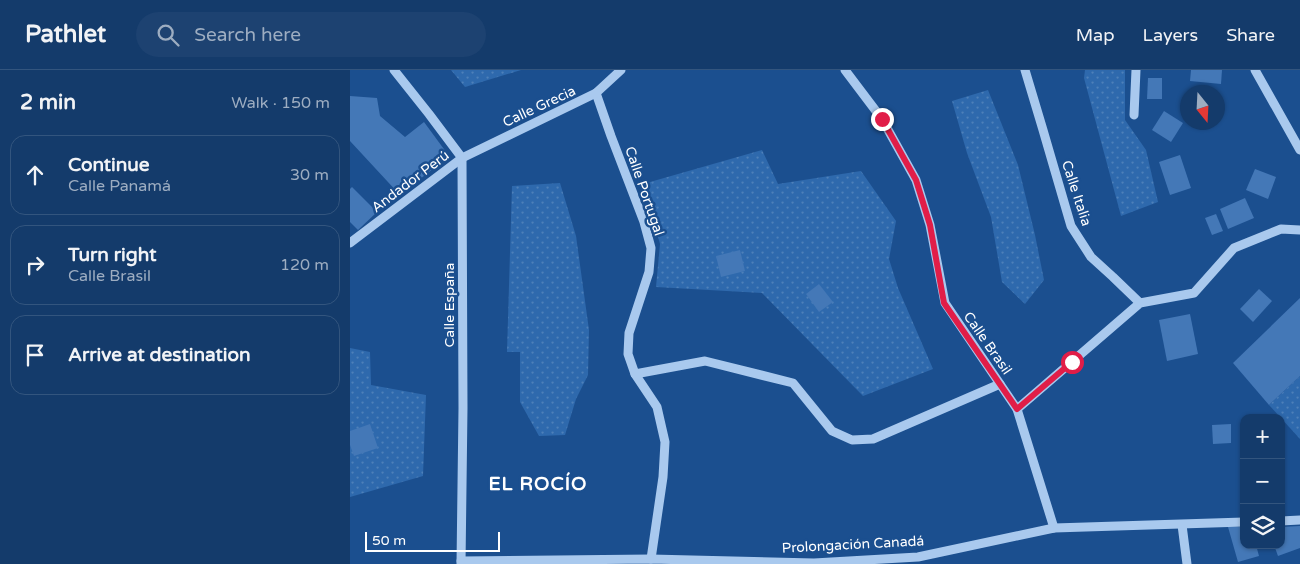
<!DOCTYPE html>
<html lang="en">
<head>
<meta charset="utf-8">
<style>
	body { margin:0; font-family:"Varela Round",sans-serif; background:#1d4271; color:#f1f3f6 }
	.controls { position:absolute; right:15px; bottom:15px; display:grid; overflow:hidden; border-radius:10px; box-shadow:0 1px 4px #0004 }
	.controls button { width:45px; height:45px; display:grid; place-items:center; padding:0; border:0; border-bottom:1px solid #33557e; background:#143b6b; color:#f1f3f6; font:25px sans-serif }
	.compass { position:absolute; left:830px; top:15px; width:45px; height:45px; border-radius:50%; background:#143b6b; box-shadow:0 1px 4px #0004; rotate:162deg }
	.scale { position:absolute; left:15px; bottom:12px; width:135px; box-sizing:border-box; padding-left:5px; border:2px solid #fff; border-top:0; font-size:14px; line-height:18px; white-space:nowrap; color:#fff; -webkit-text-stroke:4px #1b4f8f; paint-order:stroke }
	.stop { position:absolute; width:15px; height:15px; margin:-11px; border:4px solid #e11d48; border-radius:50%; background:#fff }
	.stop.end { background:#e11d48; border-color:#fff; box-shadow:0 1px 5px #0008 }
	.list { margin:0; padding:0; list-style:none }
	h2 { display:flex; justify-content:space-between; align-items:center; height:65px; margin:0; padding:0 20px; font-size:21px }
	h2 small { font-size:16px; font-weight:400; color:#9dadc1 }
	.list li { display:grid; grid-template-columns:32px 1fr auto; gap:15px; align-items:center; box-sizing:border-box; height:80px; margin:0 10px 10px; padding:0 10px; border:1px solid #33557e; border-radius:15px }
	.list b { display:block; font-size:19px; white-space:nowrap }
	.list p { margin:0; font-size:16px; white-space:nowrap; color:#9dadc1 }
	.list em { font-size:16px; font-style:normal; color:#9dadc1 }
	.icon { flex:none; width:28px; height:28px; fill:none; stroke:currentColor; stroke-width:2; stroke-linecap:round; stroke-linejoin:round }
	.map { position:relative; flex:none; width:950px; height:494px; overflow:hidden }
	header { display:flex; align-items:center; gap:30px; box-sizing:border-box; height:70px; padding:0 25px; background:#143b6b; border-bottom:1px solid #33557e }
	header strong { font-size:24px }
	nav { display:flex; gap:28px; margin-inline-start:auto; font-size:18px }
	.search { width:350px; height:45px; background:#1d4271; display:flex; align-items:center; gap:12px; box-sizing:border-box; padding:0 18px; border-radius:28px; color:#9dadc1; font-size:19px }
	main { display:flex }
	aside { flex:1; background:#143b6b }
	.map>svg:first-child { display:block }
	.grass { fill:url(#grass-dots) }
	.building { fill:#4478b7 }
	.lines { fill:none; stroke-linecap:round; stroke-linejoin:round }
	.minor { stroke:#a9c9ee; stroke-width:9 }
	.route { stroke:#e11d48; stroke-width:6 }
	.labels { text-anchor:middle; stroke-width:5; stroke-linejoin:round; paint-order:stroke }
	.street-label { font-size:14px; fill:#fff; stroke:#1b4f8f }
	.district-label { font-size:19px; font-weight:bold; letter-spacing:1px; fill:#fff; stroke:#1b4f8f }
</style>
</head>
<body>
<header>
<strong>Pathlet</strong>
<div class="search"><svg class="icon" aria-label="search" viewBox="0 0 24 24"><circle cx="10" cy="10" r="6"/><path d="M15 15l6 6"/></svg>Search here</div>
<nav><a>Map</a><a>Layers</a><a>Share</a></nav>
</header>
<main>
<aside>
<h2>2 min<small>Walk · 150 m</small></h2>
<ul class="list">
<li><svg class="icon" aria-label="ahead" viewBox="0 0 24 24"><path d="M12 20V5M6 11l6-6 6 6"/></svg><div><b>Continue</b><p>Calle Panamá</p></div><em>30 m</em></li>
<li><svg class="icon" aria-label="right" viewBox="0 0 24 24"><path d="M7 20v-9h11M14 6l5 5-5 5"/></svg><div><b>Turn right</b><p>Calle Brasil</p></div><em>120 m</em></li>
<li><svg class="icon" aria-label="arrive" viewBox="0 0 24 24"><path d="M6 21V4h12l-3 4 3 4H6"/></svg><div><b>Arrive at destination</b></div></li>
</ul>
</aside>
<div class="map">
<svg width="950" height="494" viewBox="0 0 950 494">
	<defs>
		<pattern id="grass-dots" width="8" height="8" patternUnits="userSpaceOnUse" patternTransform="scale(1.25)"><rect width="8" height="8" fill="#2e69ad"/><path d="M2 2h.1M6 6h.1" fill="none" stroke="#4d80b9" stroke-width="1.8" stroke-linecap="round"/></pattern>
	</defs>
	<rect width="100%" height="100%" fill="#1b4f8f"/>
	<!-- grass -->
	<g class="grass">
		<path d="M101 0H171L115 17Z"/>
		<path d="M735 0H775V50L796 80 808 132 771 146 734 8Z"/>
		<path d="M638 20 668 95 685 165 694 210 675 234 652 212 641 147 617 83 602 31Z"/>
		<path d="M412 80 428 114 511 101 546 151 539 189 548 218 583 299 513 326 412 223 306 217 310 174 293 114Z"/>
		<path d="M210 113 226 166 239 260 238 305 226 329 215 365 189 366 170 332V282H157L162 116Z"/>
		<path d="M0 278 20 282 21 315 76 325 73 406 0 427Z"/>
		<path d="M950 306V369L919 335Z"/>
	</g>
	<!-- building -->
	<g class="building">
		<path d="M841 0H872L871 14 840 11Z"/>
		<path d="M798 8H812V29H797Z"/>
		<path d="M0 26 27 28 30 46 55 67 74 52 99 86 50 125 0 71Z"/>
		<path d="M814 41 833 53 821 72 802 60Z"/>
		<path d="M830 85 841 118 820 125 809 92Z"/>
		<path d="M905 99 926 107 918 129 896 120Z"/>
		<path d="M2 117 27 142 8 160 0 152V119Z"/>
		<path d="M895 128 904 148 878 159 870 139Z"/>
		<path d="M866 144 873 161 862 165 855 148Z"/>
		<path d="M390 180 395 201 371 207 366 186Z"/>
		<path d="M469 214 483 232 469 242 456 224Z"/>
		<path d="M909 219 922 231 903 252 890 239Z"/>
		<path d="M950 228V306L919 335 883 293Z"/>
		<path d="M840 244 848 284 817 291 809 250Z"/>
		<path d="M20 354 28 378 4 386 0 375V361Z"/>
		<path d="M881 354V373L863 374 862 355Z"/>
		<path d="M950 456V478L928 486 924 475H931V457Z"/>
		<path d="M878 457H894V475H906L909 486 888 492Z"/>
	</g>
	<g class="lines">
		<!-- minor -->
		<g class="minor">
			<path d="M44 0 79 44 112 88 113 338 111 494"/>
			<path d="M495 0 532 49 566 110 580 155 595 233 667 339 704 458"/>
			<path d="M675 0 693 60 721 156 741 187 763 207 790 233"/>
			<path d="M905 0 950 80"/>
			<path d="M246 23 261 66 294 152 301 178 299 202 279 263 278 284 285 304 307 337 315 372 313 407 301 489"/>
			<path d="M784 45 786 0"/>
			<path d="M0 173 112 88 246 23 271 0"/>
			<path d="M285 304 355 291 443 313 482 361 502 370 523 369 650 314"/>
			<path d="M667 339 790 233 844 223 884 178 931 159 950 160"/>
			<path d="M931 451 950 450"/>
			<path d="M832 455 837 494"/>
			<path d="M111 491 301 489 464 493 568 487 704 458 894 452"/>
		</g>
	</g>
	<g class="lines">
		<!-- route -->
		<path class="route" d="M532 49 566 110 580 155 594 233 667 339 722 292"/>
	</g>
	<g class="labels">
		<!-- street labels -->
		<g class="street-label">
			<text transform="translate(189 36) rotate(-25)" y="5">Calle Grecia</text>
			<text transform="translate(60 111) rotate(-37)" y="5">Andador Perú</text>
			<text transform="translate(295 121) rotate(71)" y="5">Calle Portugal</text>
			<text transform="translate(727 123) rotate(72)" y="5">Calle Italia</text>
			<text transform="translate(99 235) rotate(-90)" y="5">Calle España</text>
			<text transform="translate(638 273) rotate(55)" y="5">Calle Brasil</text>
			<text transform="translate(503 474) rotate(-3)" y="5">Prolongación Canadá</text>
		</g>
		<!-- district labels -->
		<g class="district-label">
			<text x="188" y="420">EL ROCÍO</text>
		</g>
	</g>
</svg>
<div class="controls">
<button>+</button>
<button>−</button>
<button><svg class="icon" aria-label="layers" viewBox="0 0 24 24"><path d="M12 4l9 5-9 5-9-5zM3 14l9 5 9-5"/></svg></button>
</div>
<svg class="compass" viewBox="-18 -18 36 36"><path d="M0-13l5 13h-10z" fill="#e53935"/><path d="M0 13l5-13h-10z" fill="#9dadc1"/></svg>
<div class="scale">50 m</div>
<div class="stop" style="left:722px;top:292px"></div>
<div class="stop end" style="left:532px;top:49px"></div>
</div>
</main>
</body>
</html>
